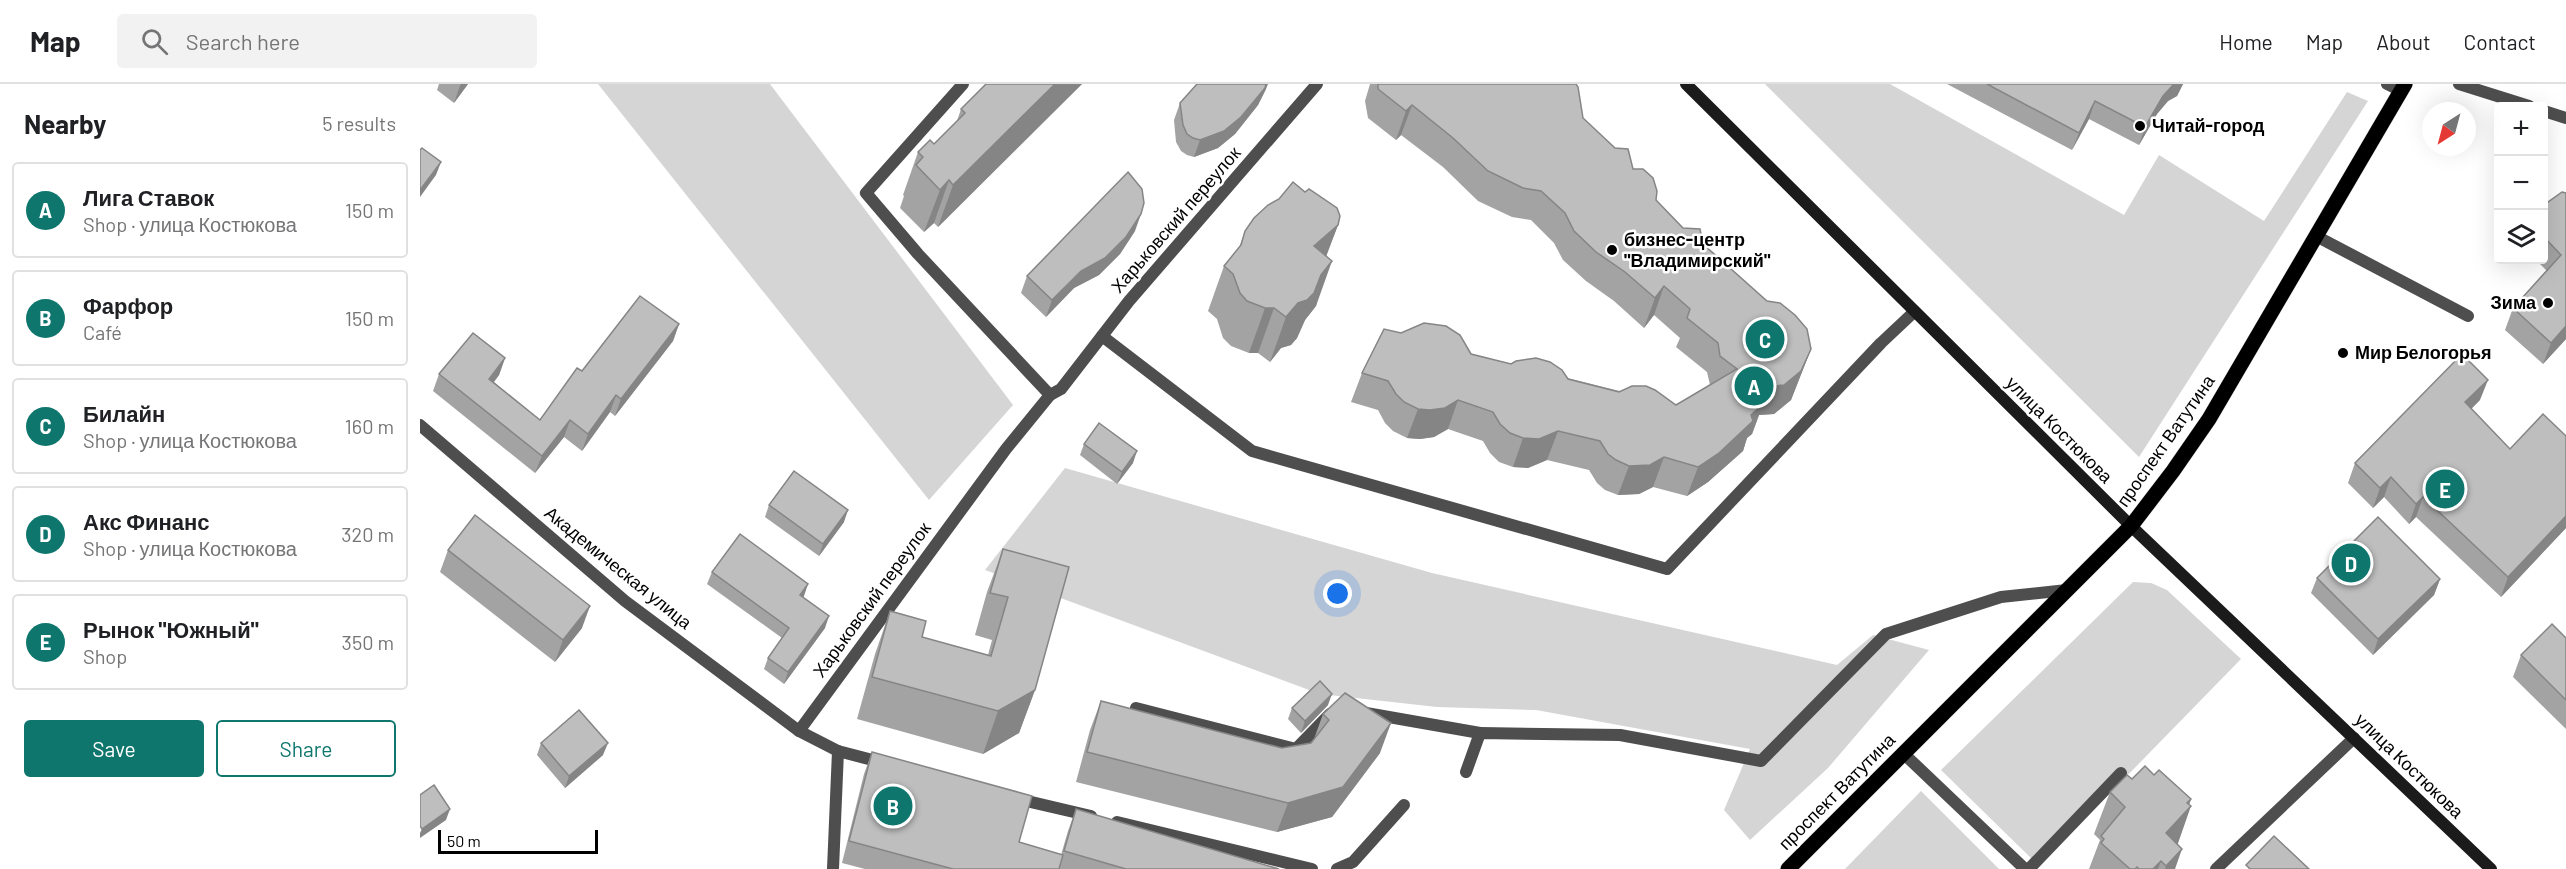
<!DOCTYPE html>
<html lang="en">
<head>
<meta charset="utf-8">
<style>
	body { margin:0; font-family:Barlow,sans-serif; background:#f2f2f2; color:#202124 }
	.controls { position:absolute; right:18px; top:18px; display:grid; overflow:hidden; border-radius:6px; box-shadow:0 6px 24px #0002 }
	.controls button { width:54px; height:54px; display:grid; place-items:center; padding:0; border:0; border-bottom:2px solid #e0e0e0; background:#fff; color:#202124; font:30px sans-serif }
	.compass { position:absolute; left:2002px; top:18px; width:54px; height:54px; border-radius:50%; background:#fff; box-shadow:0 6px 24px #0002; rotate:216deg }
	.scale { position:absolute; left:18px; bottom:15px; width:160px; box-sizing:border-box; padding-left:6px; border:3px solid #000; border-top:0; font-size:16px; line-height:21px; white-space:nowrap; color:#000; -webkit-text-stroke:4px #fff; paint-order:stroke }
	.you { position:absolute; left:918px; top:510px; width:21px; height:21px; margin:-15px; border:4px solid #fff; border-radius:50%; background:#1a73e8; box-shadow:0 0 0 9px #1a73e833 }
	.badge { display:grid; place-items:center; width:39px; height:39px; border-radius:50%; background:#0f766e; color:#fff; font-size:20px; font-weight:700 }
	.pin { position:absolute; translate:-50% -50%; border:3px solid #fff; box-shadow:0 2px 6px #0006 }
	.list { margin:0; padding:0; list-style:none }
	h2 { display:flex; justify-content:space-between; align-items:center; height:78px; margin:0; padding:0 24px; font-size:26px }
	h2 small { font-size:20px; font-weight:400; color:#757577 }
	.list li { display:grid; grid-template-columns:39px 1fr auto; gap:18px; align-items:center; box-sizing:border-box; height:96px; margin:0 12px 12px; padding:0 12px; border:2px solid #e0e0e0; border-radius:6px }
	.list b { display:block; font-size:22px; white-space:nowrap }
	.list p { margin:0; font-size:20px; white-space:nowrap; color:#757577 }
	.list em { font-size:20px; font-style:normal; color:#757577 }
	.actions { display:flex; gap:12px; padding:18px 24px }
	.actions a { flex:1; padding:14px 0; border:2px solid #0f766e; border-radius:6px; text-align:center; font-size:21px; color:#0f766e }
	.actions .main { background:#0f766e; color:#fff }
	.icon { flex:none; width:33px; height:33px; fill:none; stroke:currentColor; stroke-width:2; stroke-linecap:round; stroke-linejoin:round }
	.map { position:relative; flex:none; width:2146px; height:785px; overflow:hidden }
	header { display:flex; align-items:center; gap:36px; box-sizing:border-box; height:84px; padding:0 30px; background:#fff; border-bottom:2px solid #e0e0e0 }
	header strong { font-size:28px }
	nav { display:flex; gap:33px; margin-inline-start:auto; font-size:21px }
	.search { width:420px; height:54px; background:#f2f2f2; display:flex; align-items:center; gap:15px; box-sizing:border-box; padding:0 21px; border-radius:6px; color:#757577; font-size:22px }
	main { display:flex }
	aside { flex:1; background:#fff }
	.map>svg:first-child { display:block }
	.green { fill:#d5d5d5 }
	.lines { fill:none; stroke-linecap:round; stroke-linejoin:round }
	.primary-casing { stroke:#dbdbdb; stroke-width:16 }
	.lane { stroke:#4e4e4e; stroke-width:12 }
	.street { stroke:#4e4e4e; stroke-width:12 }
	.secondary { stroke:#1b1b1b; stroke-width:12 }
	.primary { stroke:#000; stroke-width:15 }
	.wall { fill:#a3a3a3 }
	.shaded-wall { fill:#858585 }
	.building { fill:#bebebe; stroke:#858585; stroke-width:1.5 }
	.poi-dot { fill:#000; stroke:#fff; stroke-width:2 }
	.labels { text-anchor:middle; stroke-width:5; stroke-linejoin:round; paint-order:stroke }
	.poi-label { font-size:18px; font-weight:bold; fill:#000; stroke:#fff; text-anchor:start }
	.street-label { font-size:18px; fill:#000; stroke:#fff }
</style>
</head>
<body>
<header>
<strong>Map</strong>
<div class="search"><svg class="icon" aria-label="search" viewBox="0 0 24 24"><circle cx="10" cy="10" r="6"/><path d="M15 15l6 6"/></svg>Search here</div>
<nav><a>Home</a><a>Map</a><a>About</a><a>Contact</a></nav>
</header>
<main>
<aside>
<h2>Nearby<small>5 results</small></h2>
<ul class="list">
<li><span class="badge">A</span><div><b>Лига Ставок</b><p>Shop · улица Костюкова</p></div><em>150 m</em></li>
<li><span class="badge">B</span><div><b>Фарфор</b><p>Café</p></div><em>150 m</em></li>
<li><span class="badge">C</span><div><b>Билайн</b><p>Shop · улица Костюкова</p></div><em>160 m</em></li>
<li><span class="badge">D</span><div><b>Акс Финанс</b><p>Shop · улица Костюкова</p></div><em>320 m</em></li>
<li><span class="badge">E</span><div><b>Рынок &quot;Южный&quot;</b><p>Shop</p></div><em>350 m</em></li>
</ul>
<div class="actions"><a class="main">Save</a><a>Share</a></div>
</aside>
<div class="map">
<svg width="2146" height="785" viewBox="0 0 2146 785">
	<rect width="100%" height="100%" fill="#fff"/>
	<!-- green -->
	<g class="green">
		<path d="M178 0H350L593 321 509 416Z"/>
		<path d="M1345 0H1470L1704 131 1739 71 1844 137 1927 8 1948 17 1719 373Z"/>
		<path d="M645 384 1012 489 1417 581 1453 551 1509 566 1408 684 1330 756 1304 726 1330 665 1116 626 1017 623 900 610 565 486Z"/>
		<path d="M1713 498 1731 499 1747 506 1821 575 1619 782 1521 686Z"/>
		<path d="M1501 707 1579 785H1425Z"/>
	</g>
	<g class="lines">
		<defs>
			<path id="primary" d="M1368 785 1711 442 1753 387 1789 335 1985 0"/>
		</defs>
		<!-- primary casing -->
		<use href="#primary" class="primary-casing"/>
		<!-- lane -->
		<g class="lane">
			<path d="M543 0 446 109 498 170 630 311"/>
			<path d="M1967 0 1981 7"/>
			<path d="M2039 0 2109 22"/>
			<path d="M2124 27 2146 34"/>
			<path d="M1896 152 2048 232"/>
			<path d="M682 252 832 367 1247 485 1461 259 1494 228"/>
			<path d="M1483 669 1605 785"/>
			<path d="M413 785 418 667"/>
			<path d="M1609 785 1701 689"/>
			<path d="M1796 785 1934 654"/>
		</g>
		<!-- street -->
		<g class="street">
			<path d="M0 341 205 517 379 647"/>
			<path d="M716 624 876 665 910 630"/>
			<path d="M946 629 1060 649"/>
			<path d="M464 679 418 667 379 647 586 365 630 311 641 305 709 217 897 0"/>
			<path d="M1046 688 1060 649 1200 651 1341 677 1466 550 1581 513 1647 506"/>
			<path d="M594 714 671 732"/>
			<path d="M697 738 892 785"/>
			<path d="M917 785 933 778 984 721"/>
		</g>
		<!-- secondary -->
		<path class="secondary" d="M1266 0 1711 442 2071 785"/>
		<!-- primary -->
		<use href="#primary" class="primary"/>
	</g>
	<!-- wall -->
	<g class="wall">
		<path d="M19 0H48L34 19 17 6Z"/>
		<path d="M662 0 518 143 514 139 504 148 480 124 484 112 483 111 498 68 514 60 537 37 541 25Z"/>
		<path d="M950 0H1156L1163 34 1213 85 1236 116 1263 144 1283 160 1391 265 1371 316 1354 330 1339 331 1332 350 1327 354 1323 367 1288 398 1267 412 1233 403 1219 410 1198 411 1185 406 1177 399 1169 386 1127 376 1108 384 1093 383 1079 378 1070 369 1063 357 1028 345 1014 353 1000 355 987 354 973 347 965 339 958 326 931 318 942 289 1051 270 1256 321 1290 301 1287 288 1256 263 1260 254 1234 231 1224 244 1194 217 1166 197 1143 176 1134 159 1111 136 1092 133 1058 117 1023 83 981 51 976 56 948 34 945 17Z"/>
		<path d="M1527 0H1763L1757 12 1748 17 1737 30 1719 61 1669 35 1652 66Z"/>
		<path d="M846 5 838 21 815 50 798 64 774 73 767 71 761 67 756 58 754 36 760 19Z"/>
		<path d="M2146 109V255L2123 280 2085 246 2093 224 2127 187 2116 176H2124V122Z"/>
		<path d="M918 141 906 172 896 222 885 236 877 254 871 261 861 264 850 278 838 269H829L811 262 803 254 797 235 788 227 804 182 819 164 825 147Z"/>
		<path d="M715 147 700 170 679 191 654 204 626 233 601 209 607 192Z"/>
		<path d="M259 240 253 257 195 332 190 328 162 367 144 353 115 389 13 307 19 290 85 274 79 291 74 298 120 336 162 287Z"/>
		<path d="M2060 316 2051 325 2090 365 2146 352V444L2081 513 1996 433 1989 440 1964 413 1953 424 1928 399 1935 379Z"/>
		<path d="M664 360 713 379 697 400 660 371Z"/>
		<path d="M349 421 424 438 399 472 345 433Z"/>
		<path d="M583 465 615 606 599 649 563 670 437 635 455 570 470 527 502 553 568 571 572 556 555 551 567 508Z"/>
		<path d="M28 466 162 544 135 578 20 488Z"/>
		<path d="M292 488 384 512 383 513 405 544 364 600 344 585 348 574 362 554 287 500Z"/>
		<path d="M1897 494 2020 495 2014 511 1953 571 1891 509Z"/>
		<path d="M2146 554V645L2093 593 2101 571Z"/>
		<path d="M681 617 862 664 891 659 894 655 903 630 960 669 912 733 857 748 656 698 670 646Z"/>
		<path d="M908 621 881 649 868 635 872 624Z"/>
		<path d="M121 659 183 671 145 704 117 671Z"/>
		<path d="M452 668 599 758 641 771 648 747 656 725 859 785H445L422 779 444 690Z"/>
		<path d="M1734 691 1771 715 1757 761 1755 785H1669L1680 756 1674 750 1690 708 1712 695Z"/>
	</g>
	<!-- shaded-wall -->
	<g class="shaded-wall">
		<path d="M41 0H48L34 19 40 2Z"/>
		<path d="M635 0H662L518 143 533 101Z"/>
		<path d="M846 0H848L846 5 838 21 815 50 798 64 774 73 780 56Z"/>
		<path d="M1754 0H1763L1757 12 1748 17 1737 30 1719 61 1725 43 1743 12Z"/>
		<path d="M1675 17 1669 35 1652 66 1659 49Z"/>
		<path d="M992 21 981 51 976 56 986 27Z"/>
		<path d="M21 78 16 91 0 113V106Z"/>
		<path d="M529 96 514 139 504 148 520 106Z"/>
		<path d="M721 130 715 147 700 170 679 191 654 204 626 233 632 216 661 187Z"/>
		<path d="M918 141 901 186 894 162Z"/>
		<path d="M912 177 896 222 885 236 877 254 871 261 861 264 850 278 866 233Z"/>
		<path d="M1244 202 1234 231 1224 244 1235 214Z"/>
		<path d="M845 224H854L838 269H829Z"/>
		<path d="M259 240 253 257 195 332 201 315Z"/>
		<path d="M2146 242V255L2123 280 2131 259Z"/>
		<path d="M1391 265 1371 316 1354 330 1339 331 1332 350 1327 354 1323 367 1288 398 1267 412 1278 383 1343 303Z"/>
		<path d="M85 274 79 291 63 312 69 295Z"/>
		<path d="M2068 296 2060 316 2038 338 2045 318Z"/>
		<path d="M196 311 190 328 162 367 168 350Z"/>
		<path d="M1038 316 1028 345 1014 353 1000 355 987 354 998 325Z"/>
		<path d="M150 336 144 353 115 389 122 372Z"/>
		<path d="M1138 347 1127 376 1108 384 1093 383 1103 354Z"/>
		<path d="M717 367 713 379 697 400 702 388Z"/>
		<path d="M1244 373 1233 403 1219 410 1198 411 1209 382Z"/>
		<path d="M1971 393 1964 413 1953 424 1960 404Z"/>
		<path d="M2003 413 1996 433 1989 440 1996 420Z"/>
		<path d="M428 426 424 438 399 472 403 460Z"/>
		<path d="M2146 432V444L2081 513 2088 493Z"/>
		<path d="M2020 495 2014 511 1953 571 1958 555Z"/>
		<path d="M388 500 384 512 376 523 380 511Z"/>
		<path d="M170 522 162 544 135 578 143 556Z"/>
		<path d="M409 532 405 544 364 600 368 588Z"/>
		<path d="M615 606 599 649 563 670 578 627Z"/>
		<path d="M912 610 908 621 881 649 885 637Z"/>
		<path d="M971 639 960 669 912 733 857 748 868 719Z"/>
		<path d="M188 659 183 671 145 704 149 692Z"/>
		<path d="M1771 715 1766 728 1771 722 1756 765 1741 777 1738 785H1733L1746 749Z"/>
		<path d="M30 725 26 736 0 754V749L2 745Z"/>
		<path d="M1762 765 1755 785H1745L1746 782Z"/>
	</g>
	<!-- building -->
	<g class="building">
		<path d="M566 0H635L533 101 529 96 520 106 496 81 503 73 498 68 510 56 514 60 545 29 541 25Z"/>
		<path d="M777 0H846L845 4 821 33 804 47 780 56 773 54 767 50 763 41 760 19Z"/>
		<path d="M958 0H1156L1158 3 1163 34 1195 64 1208 65 1213 85H1223L1233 94 1237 107 1236 116 1263 144 1280 145 1283 160 1347 217 1360 219 1375 231 1387 245 1391 265 1381 287 1364 301 1343 303V320L1331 331 1333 337 1299 369 1278 383 1244 373 1230 381 1209 382 1196 376 1188 370 1180 357 1138 347 1119 355 1103 354 1090 349 1080 340 1073 328 1038 316 1025 324 1010 326 998 325 984 318 976 310 968 297 942 289 964 245 981 249 1004 239 1026 242 1040 251 1051 270 1091 280 1096 277 1116 274 1130 278 1142 286 1148 295 1199 308 1212 302H1226L1235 306 1256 321 1317 285 1300 272 1298 259 1267 234 1270 225 1244 202 1235 214 1205 188 1176 168 1154 147 1145 129 1121 107 1103 104 1068 87 1033 54 992 21 986 27 958 5Z"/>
		<path d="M1567 0H1754L1743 12 1725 43 1675 17 1659 49Z"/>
		<path d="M2 64 21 78 0 106V66Z"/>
		<path d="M708 88 722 105 724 119 721 130 706 153 685 174 661 187 632 216 607 192Z"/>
		<path d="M873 98 885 108 889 105 917 124 920 132 918 141 894 162 912 177 901 191 894 209 887 216 878 219 866 233 854 224H845L827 217 820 209 813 190 804 182 821 161 825 147 834 134 848 121 859 115Z"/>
		<path d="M2142 108 2146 109V242L2131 259 2093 224 2141 171 2124 153V121Z"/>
		<path d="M220 212 259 240 201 315 196 311 168 350 150 336 122 372 19 290 53 249 85 274 69 295 120 336 157 284 162 287Z"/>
		<path d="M2042 270 2068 296 2045 318 2090 365 2123 330 2146 352V432L2088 493 2003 413 1996 420 1971 393 1960 404 1935 379Z"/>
		<path d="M679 339 717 367 702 388 664 360Z"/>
		<path d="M374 387 428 426 403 460 349 421Z"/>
		<path d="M55 431 170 522 143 556 28 466Z"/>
		<path d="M1958 433 2020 495 1958 555 1897 494Z"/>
		<path d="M320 450 388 500 380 511 409 532 368 588 348 574 369 544 292 488Z"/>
		<path d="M583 465 649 483 615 606 578 627 452 593 470 527 506 537 502 553 571 572 588 513 570 509Z"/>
		<path d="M2132 540 2146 554V616L2101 571Z"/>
		<path d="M900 597 912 610 885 637 872 624Z"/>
		<path d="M925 609 971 639 923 703 868 719 667 668 681 617 862 664 891 659 909 636 903 630Z"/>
		<path d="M159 626 188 659 149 692 121 659Z"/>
		<path d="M452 668 612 712 599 758 643 771 639 785H533L429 757Z"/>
		<path d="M1725 682 1734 691 1739 686 1771 715 1767 719 1771 722 1746 749 1762 765 1746 782 1741 777 1733 785H1719L1717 783 1715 785H1710L1681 759 1684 755 1681 752 1705 723 1690 708 1707 691 1712 695Z"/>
		<path d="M14 701 30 725 2 745 0 742V711Z"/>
		<path d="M656 725 859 785H706L644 767Z"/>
		<path d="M1854 752 1889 785H1830L1826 781Z"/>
	</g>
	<!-- markers -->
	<g class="poi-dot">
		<circle cx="1720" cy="42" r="6"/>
		<circle cx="1192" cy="166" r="6"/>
		<circle cx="2128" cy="219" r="6"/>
		<circle cx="1923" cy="269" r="6"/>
	</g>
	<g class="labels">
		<!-- poi labels -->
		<g class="poi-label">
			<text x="1732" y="48">Читай-город</text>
			<text x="1204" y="162">бизнес-центр<tspan x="1204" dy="21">"Владимирский"</tspan></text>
			<text x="2116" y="225" text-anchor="end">Зима</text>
			<text x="1935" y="275">Мир Белогорья</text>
		</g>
		<!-- street labels -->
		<g class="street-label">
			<text transform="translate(756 136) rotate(-49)" y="6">Харьковский переулок</text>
			<text transform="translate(1639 346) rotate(45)" y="6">улица Костюкова</text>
			<text transform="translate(1746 357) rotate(-55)" y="6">проспект Ватутина</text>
			<text transform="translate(198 484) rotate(39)" y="6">Академическая улица</text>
			<text transform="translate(452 516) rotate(-54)" y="6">Харьковский переулок</text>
			<text transform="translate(1989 682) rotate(44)" y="6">улица Костюкова</text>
			<text transform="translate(1417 708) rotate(-45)" y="6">проспект Ватутина</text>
		</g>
	</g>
</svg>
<div class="controls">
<button>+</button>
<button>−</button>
<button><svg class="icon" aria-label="layers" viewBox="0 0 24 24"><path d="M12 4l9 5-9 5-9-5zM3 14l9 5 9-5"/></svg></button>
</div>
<svg class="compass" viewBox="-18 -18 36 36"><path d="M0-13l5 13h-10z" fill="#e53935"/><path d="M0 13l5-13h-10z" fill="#757577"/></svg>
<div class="scale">50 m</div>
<div class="you"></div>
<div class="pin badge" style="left:1334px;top:302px">A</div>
<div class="pin badge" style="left:473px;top:722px">B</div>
<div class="pin badge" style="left:1345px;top:255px">C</div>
<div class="pin badge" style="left:1931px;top:479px">D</div>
<div class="pin badge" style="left:2025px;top:405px">E</div>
</div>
</main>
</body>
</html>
